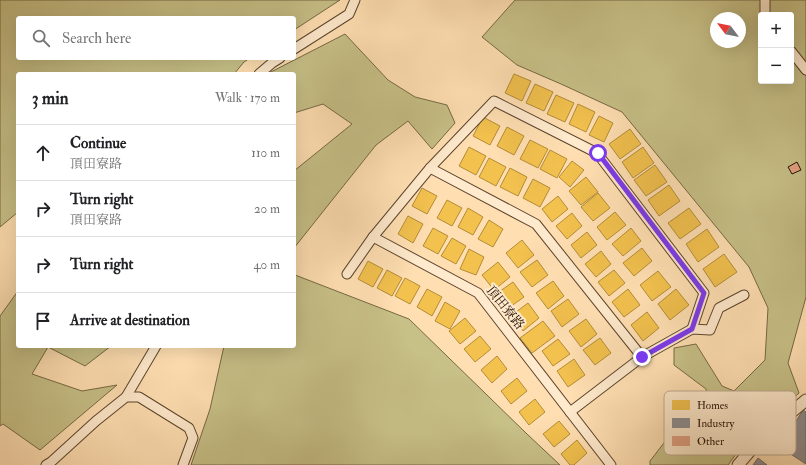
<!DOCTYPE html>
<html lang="en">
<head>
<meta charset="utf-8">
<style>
	body { margin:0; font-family:"IM FELL Double Pica","Noto Serif TC",serif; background:#f6f6f6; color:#202124 }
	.controls { position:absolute; right:12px; top:12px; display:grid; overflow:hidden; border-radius:4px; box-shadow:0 4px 16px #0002 }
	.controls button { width:36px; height:36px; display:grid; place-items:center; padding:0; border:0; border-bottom:1px solid #e0e0e0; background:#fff; color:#202124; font:20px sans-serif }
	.compass { position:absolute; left:710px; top:12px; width:36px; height:36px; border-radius:50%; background:#fff; box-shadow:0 4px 16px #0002; rotate:302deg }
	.stop { position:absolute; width:12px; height:12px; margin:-9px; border:3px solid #7c3aed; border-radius:50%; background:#fff }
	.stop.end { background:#7c3aed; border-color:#fff; box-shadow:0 1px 4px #0008 }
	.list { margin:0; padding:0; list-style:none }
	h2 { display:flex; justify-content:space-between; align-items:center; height:52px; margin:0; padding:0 16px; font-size:17px }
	h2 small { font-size:13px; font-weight:400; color:#757577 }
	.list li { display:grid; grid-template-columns:26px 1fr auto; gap:12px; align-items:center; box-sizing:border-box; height:56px; padding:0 16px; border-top:1px solid #e0e0e0 }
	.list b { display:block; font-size:15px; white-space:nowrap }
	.list p { margin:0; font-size:13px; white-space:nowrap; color:#757577 }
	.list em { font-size:13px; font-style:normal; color:#757577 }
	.icon { flex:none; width:22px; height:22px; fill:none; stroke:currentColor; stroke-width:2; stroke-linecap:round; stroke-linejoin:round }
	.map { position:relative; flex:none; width:806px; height:465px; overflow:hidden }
	.search { position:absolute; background:#fff; box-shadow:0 4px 16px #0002; left:16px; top:16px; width:280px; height:44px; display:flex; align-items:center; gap:10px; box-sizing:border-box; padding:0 14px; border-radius:4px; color:#757577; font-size:15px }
	.panel { position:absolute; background:#fff; box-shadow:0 4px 16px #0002; left:16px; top:72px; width:280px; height:276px; border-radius:4px }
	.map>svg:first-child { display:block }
	.green { fill:#c7c087; stroke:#766844; fill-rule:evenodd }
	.homes { fill:#f2c14e; stroke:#b48c37 }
	.industry { fill:#8d8d92; stroke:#6e6866 }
	.building { fill:#e3a183; stroke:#251100 }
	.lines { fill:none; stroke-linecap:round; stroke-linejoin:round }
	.minor-casing { stroke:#5c442c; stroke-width:11 }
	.tertiary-casing { stroke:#5c442c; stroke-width:13 }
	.minor { stroke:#ffeacd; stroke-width:9 }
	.tertiary { stroke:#ffeacd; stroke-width:11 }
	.route { stroke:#7c3aed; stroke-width:5 }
	.labels { text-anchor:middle; stroke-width:4; stroke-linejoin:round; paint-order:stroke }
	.street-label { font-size:13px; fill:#251100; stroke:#ffeacd }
	.key { fill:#ffeacd; stroke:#bea990; stroke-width:1 }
	.key-label { font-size:11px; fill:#251100 }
</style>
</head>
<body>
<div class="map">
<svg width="806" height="465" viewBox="0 0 806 465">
	<rect width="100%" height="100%" fill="#ffdfb2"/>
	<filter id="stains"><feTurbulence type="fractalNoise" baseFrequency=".005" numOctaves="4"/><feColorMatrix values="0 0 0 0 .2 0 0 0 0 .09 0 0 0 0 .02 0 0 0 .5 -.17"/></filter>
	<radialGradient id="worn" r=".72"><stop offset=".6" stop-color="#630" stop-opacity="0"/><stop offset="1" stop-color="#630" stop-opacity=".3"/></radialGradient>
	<!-- green -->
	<g class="green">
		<path d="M0 0H340L294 30V18H18V58H250L244 62 234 74H18V212L0 227Z"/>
		<path d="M515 0H806V297L788 363 799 393 747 439 728 465H650V461L667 439 709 402 706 389 674 365V348L696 344 722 386 734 391 765 360 768 308 749 267 622 112 561 84 517 65 482 37ZM761 15H791V81H761ZM716 18H740V42H716Z"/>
		<path d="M345 34 388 80 415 97 447 105 455 123 432 149 408 121 376 145 294 248V171L352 124 323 104 294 113V74H267Z"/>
		<path d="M294 268 295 275 409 319 527 434 560 465H191L210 409 224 346H294Z"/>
		<path d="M18 291V346H111L85 366 48 347 32 374 82 391 117 385 40 450 3 424 0 426V316Z"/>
	</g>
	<!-- homes -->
	<g class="homes">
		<path d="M514 74 531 81 522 101 505 93Z"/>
		<path d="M535 84 553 92 544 111 526 103Z"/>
		<path d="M556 95 574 103 565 122 547 114Z"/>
		<path d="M578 104 595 112 586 132 569 124Z"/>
		<path d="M599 116 613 123 604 142 589 135Z"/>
		<path d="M483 117 500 126 490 145 473 136Z"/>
		<path d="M507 127 524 136 514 155 497 146Z"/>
		<path d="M630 129 641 144 620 159 609 144Z"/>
		<path d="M530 140 548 149 538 168 520 159Z"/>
		<path d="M469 147 486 156 476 175 459 166Z"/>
		<path d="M643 147 654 163 633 178 622 162Z"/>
		<path d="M550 150 567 159 557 178 540 169Z"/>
		<path d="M489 158 506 167 496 186 479 177Z"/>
		<path d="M572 161 584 170 570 187 559 177Z"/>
		<path d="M655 165 667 182 646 196 634 180Z"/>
		<path d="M510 168 527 177 518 196 500 187Z"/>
		<path d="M586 177 598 192 581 205 569 191Z"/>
		<path d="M533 179 550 188 540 207 523 198Z"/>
		<path d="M669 185 680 201 659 216 648 200Z"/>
		<path d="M422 188 437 196 427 214 412 206Z"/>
		<path d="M598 193 610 208 593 221 581 207Z"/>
		<path d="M558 196 568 209 552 222 542 209Z"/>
		<path d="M447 200 462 208 452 226 437 218Z"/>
		<path d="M468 208 483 217 473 235 458 227Z"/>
		<path d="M689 208 701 224 680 239 668 223Z"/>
		<path d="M615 212 626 225 607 240 597 227Z"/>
		<path d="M572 213 582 226 567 239 556 226Z"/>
		<path d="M408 216 423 224 413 243 398 234Z"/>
		<path d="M489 220 503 229 493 247 478 239Z"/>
		<path d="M433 228 448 236 438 254 423 246Z"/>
		<path d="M631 228 641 241 623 256 612 244Z"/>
		<path d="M707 229 719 247 698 262 686 244Z"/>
		<path d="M587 232 597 245 581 258 571 245Z"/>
		<path d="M452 238 466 246 456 264 441 256Z"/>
		<path d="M522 240 534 255 518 268 506 253Z"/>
		<path d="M642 248 652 261 634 276 623 263Z"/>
		<path d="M469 249 484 257 476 275 460 269Z"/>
		<path d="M601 251 611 264 596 277 585 264Z"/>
		<path d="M724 254 737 272 715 287 703 269Z"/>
		<path d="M537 260 548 275 532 287 520 272Z"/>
		<path d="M368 261 383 269 373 287 358 279Z"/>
		<path d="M498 262 510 277 494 290 482 275Z"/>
		<path d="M387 270 402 278 392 296 377 288Z"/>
		<path d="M614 270 625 283 609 296 598 282Z"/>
		<path d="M658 271 671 287 652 301 640 285Z"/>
		<path d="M405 278 420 286 410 304 395 296Z"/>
		<path d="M553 281 564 296 548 309 536 293Z"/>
		<path d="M513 282 524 297 507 309 496 294Z"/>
		<path d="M427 289 442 297 432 316 417 307Z"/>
		<path d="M628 289 640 305 624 317 612 302Z"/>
		<path d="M676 289 689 305 670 320 658 304Z"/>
		<path d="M568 299 579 314 562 327 551 311Z"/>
		<path d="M445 302 460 311 450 329 435 321Z"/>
		<path d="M528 303 539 318 523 331 512 315Z"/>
		<path d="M647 312 659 328 643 341 631 325Z"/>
		<path d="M465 318 476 331 460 344 449 331Z"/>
		<path d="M586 319 597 334 581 347 569 331Z"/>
		<path d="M543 321 555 336 532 353 520 338Z"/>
		<path d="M480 336 491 349 475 362 464 349Z"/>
		<path d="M600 338 611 353 595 365 583 350Z"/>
		<path d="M558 339 570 354 553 366 542 351Z"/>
		<path d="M497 356 507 369 492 383 481 370Z"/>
		<path d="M574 359 585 375 568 387 557 371Z"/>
		<path d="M517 378 527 391 511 404 501 391Z"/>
		<path d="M535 399 545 412 529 425 519 412Z"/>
		<path d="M559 421 570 434 554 447 543 434Z"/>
		<path d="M577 440 587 453 574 465H570L561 454Z"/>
	</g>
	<!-- industry -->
	<g class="industry">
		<path d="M803 410 806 412V464L780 447Z"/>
		<path d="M758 458 767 465H753Z"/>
	</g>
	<!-- building -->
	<path class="building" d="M797 162 801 170 792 174 788 167Z"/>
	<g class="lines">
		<defs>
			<g id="minor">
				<path d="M765 15V0"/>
				<path d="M294 49 349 14 355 0"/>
				<path d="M791 51 806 70"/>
				<path d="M259 74 272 63 280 58"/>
				<path d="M430 168 536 224 642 357"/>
				<path d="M347 274 373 237"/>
				<path d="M126 397 156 346"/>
				<path d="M570 412 642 357 692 329 710 330 719 308 744 295"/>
				<path d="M46 465 51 462 96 421 126 397H139L189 428 193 438 183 465"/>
				<path d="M611 465 478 293 373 237 430 168 494 101 597 153 704 293 692 329"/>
			</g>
			<path id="tertiary" d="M738 465 762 437 806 400"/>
		</defs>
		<!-- minor casing -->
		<use href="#minor" class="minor-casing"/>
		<!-- tertiary casing -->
		<use href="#tertiary" class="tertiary-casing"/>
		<!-- minor -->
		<use href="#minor" class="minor"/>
		<!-- tertiary -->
		<use href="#tertiary" class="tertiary"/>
	</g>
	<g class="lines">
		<!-- route -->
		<path class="route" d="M598 153 704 293 692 329 642 357"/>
	</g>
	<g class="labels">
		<!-- street labels -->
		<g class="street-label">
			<text transform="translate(506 307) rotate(51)" y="5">頂田寮路</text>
		</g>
	</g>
	<!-- legend -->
	<rect x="664" y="391" width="132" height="64" rx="6" class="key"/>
	<rect x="672" y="400" width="18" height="10" fill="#f2c14e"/>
	<rect x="672" y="418" width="18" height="10" fill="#8d8d92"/>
	<rect x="672" y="436" width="18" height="10" fill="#e3a183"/>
	<g class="key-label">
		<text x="697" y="409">Homes</text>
		<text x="697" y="427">Industry</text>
		<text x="697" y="445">Other</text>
	</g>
	<rect width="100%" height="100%" filter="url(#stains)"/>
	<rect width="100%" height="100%" fill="url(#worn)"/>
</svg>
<div class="controls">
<button>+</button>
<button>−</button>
</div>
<svg class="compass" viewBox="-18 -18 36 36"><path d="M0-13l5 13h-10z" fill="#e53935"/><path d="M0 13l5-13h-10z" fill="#757577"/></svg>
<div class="stop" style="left:598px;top:153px"></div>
<div class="stop end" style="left:642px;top:357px"></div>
<div class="search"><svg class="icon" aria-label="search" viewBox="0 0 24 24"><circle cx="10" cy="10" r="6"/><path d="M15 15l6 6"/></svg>Search here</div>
<section class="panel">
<h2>3 min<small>Walk · 170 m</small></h2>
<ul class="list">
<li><svg class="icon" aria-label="ahead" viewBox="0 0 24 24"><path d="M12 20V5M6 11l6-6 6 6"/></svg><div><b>Continue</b><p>頂田寮路</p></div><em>110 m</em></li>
<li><svg class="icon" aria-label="right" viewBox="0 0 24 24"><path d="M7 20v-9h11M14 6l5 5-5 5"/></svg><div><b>Turn right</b><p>頂田寮路</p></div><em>20 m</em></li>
<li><svg class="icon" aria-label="right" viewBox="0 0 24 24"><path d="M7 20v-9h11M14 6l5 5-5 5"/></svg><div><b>Turn right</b></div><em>40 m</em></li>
<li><svg class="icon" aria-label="arrive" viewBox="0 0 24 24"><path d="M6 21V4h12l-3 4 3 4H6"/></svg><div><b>Arrive at destination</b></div></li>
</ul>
</section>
</div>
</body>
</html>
